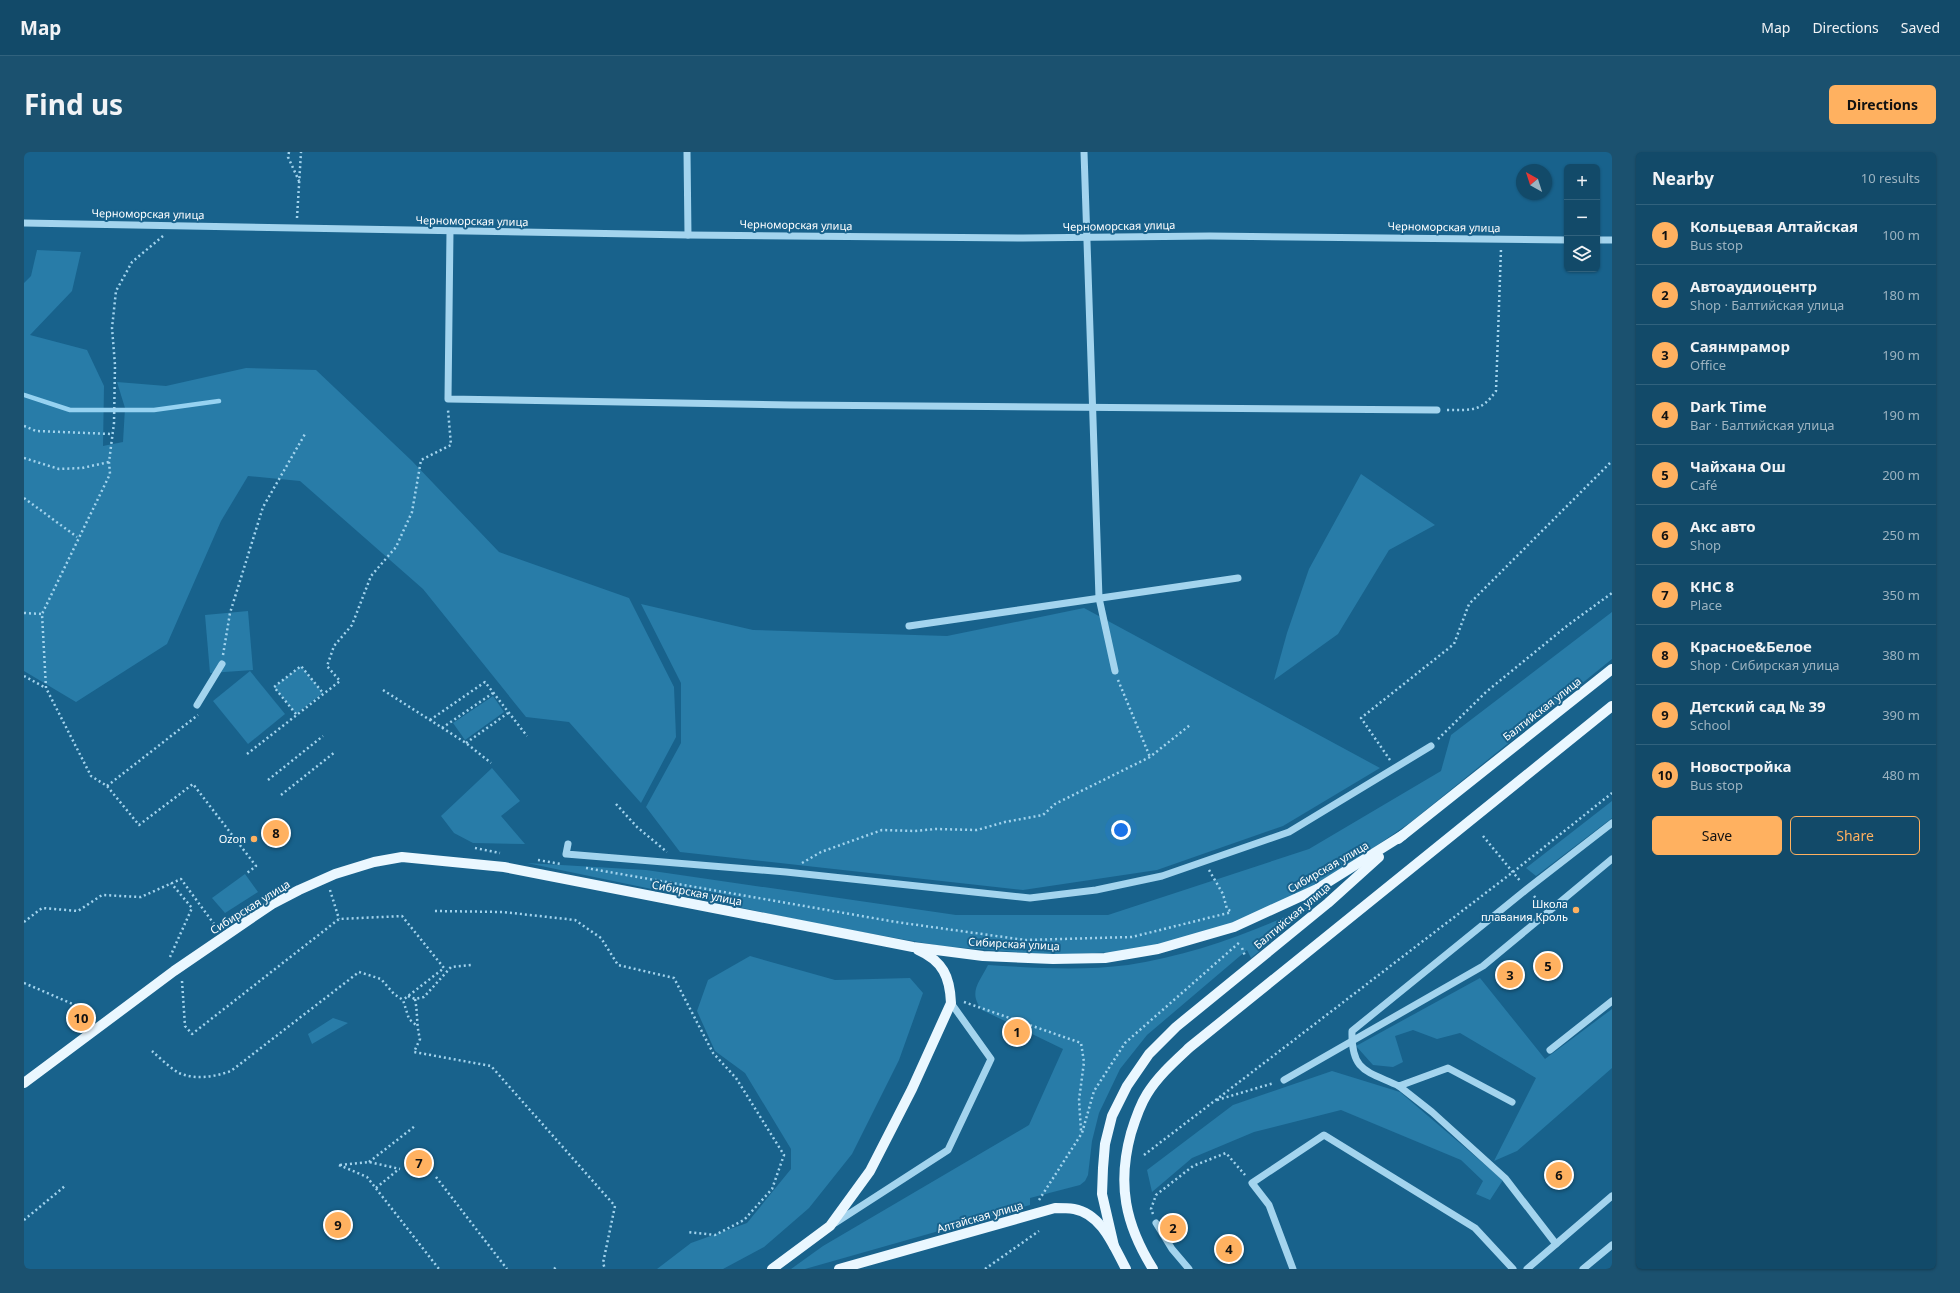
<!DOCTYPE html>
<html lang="en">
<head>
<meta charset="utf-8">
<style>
	body { margin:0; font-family:"Noto Sans",sans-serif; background:#1b516f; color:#f1f3f6 }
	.controls { position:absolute; right:12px; top:12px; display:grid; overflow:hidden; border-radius:6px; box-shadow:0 1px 3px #0004 }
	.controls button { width:36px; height:36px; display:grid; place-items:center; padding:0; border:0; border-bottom:1px solid #31627d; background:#124a69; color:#f1f3f6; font:20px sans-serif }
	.compass { position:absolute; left:1492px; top:12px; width:36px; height:36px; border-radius:50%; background:#124a69; box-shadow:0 1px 3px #0004; rotate:321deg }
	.you { position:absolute; left:1097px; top:678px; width:14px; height:14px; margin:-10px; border:3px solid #fff; border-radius:50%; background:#1a73e8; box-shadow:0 0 0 6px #1a73e833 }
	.badge { display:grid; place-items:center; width:26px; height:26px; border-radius:50%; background:#ffb160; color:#111; font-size:13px; font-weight:700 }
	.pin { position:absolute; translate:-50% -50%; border:2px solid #fff; box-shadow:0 1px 4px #0006 }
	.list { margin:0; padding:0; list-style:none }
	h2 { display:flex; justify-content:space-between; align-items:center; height:52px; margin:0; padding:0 16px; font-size:17px }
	h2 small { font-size:13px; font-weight:400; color:#9cb3c0 }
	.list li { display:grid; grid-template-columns:26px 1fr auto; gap:12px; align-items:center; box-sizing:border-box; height:60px; padding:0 16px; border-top:1px solid #31627d }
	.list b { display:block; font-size:15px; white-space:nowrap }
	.list p { margin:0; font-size:13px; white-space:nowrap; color:#9cb3c0 }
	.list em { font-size:13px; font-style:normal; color:#9cb3c0 }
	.actions { display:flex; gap:8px; padding:12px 16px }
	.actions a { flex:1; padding:9px 0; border:1px solid #ffb160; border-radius:6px; text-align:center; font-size:14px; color:#ffb160 }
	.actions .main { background:#ffb160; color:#111 }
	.icon { flex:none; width:22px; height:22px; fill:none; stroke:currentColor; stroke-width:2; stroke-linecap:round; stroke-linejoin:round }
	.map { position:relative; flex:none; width:1588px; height:1117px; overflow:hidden; border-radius:6px }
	header { display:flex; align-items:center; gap:24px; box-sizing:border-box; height:56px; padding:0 20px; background:#124a69; border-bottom:1px solid #31627d }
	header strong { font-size:19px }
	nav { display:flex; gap:22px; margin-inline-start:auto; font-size:14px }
	.intro { display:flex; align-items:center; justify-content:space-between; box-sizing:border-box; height:96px; padding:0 24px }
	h1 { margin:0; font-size:28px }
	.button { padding:10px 18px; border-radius:6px; background:#ffb160; color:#111; font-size:14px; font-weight:700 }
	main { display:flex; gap:24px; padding:0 24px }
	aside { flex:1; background:#124a69; border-radius:6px; box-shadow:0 1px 3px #0004 }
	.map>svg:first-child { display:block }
	.green { fill:#287ca8 }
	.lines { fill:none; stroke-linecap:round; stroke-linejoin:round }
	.stream { stroke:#96d2f1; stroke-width:4.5 }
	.path { stroke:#a3d4ee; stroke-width:2.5; stroke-dasharray:2 3; stroke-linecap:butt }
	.minor { stroke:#a3d4ee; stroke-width:7 }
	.major { stroke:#eaf7ff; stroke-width:10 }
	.poi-dot { fill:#ffb160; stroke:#18628c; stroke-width:1.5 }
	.labels { text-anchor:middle; stroke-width:4; stroke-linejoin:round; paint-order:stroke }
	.street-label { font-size:11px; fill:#fff; stroke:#18628c }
	.poi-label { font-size:11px; fill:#fff; stroke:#18628c; text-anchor:end }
</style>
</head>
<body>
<header>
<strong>Map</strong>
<nav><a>Map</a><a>Directions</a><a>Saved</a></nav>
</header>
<div class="intro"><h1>Find us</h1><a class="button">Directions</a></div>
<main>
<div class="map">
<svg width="1588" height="1117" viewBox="0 0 1588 1117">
	<rect width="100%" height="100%" fill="#18628c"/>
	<!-- green -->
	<g class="green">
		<path d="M13 98 57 100 48 139 6 183 63 198 80 234 79 294 99 290 101 256 93 230 142 234 222 216 292 218 388 309 475 400 605 446 650 535 652 585 617 651 545 570 502 565 399 437 276 329 224 324 197 369 143 492 52 550 0 519V131L7 124Z"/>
		<path d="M1337 322 1411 373 1365 398 1314 482 1250 528 1263 481 1285 417Z"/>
		<path d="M617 452 729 478 923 484 1060 456 1356 616 1259 674 1133 718 999 738 656 700 622 655 657 591V531Z"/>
		<path d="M224 459 229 518 186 521 181 463Z"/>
		<path d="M1588 460V507L1387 670 1298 731 1216 770 1147 790 1092 800 1027 803 917 794 809 775 503 711 622 718 932 763H1084L1285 697 1417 619 1427 583Z"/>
		<path d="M277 514 299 541 272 562 250 535Z"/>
		<path d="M226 519 261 562 224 592 189 549Z"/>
		<path d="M469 544 480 560 441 588 429 571Z"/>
		<path d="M468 616 496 649 477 664 501 692 449 691 430 681 417 664Z"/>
		<path d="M1588 649V666L1512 724 1502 716Z"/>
		<path d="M221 722 234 740 201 761 188 746Z"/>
		<path d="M1292 751 1227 806 1223 798 1123 883 1096 917 1075 961 1068 989 1064 1023 1061 1029 1056 1033 1006 1046V1053L781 1117H767L799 1094 1005 973 1039 897 958 858C944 840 955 831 964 813 1011 816 1058 819 1104 813 1170 803 1232 779 1292 751Z"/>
		<path d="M726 804 811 828 886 826 899 841 875 908 828 1002 785 1056 740 1095 699 1117H633L667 1091 723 1071 767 1017V997L721 921 691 899 673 859 684 828Z"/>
		<path d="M1456 826 1521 907 1588 857V916L1493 999 1470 1009 1512 926 1436 881 1413 887 1389 878 1371 884 1379 910 1369 915 1349 913 1332 894Z"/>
		<path d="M309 866 324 871 288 892 284 882Z"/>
		<path d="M1308 919 1376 940 1479 1028 1466 1048 1452 1042 1459 1029 1437 1008 1317 958 1230 980 1168 1006 1128 1040 1123 1018 1209 953Z"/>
	</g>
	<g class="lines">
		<!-- stream -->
		<path class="stream" d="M0 243 46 258H130L195 249"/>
		<!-- path -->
		<g class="path">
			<path d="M265 0 264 5 275 29"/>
			<path d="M273 66 277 0"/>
			<path d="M139 84 108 110 92 139 88 176 91 213 90 271 85 310 86 322 18 462 22 536 67 624 83 634 115 673 169 632 232 714 223 721"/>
			<path d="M1423 258C1448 258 1457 260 1472 239L1477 97"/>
			<path d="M0 274 12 279 88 282"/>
			<path d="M0 306 35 317 58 316 85 310"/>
			<path d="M0 346 53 385"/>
			<path d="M0 461 18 462"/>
			<path d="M199 503 206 461 239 355 281 282"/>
			<path d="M0 524 22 536"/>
			<path d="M1094 528 1126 605"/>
			<path d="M359 538 442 591 467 611"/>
			<path d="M272 562 250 535 277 514 299 541"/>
			<path d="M406 568 461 530 503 584"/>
			<path d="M418 576 469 541"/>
			<path d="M1414 587 1462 540 1544 473 1588 441"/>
			<path d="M442 591 484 561"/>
			<path d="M223 602 316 529 303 514 310 494 328 473 347 424 372 395 388 360 397 308 427 293 424 258"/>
			<path d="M1366 608 1337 566 1430 492 1445 452 1588 309"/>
			<path d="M244 628 299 584"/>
			<path d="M83 634 174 563"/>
			<path d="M257 643 311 600"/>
			<path d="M592 652 613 675 643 700"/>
			<path d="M1459 684 1497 730"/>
			<path d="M451 696 476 701"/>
			<path d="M514 708 537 712"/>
			<path d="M778 711 797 700 858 678 891 679 912 677 953 678 981 670 1019 663 1031 652 1126 605 1166 573"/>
			<path d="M562 716 872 770 1001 788 1108 785 1208 760"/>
			<path d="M1185 718 1199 742 1203 757 1208 760"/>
			<path d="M306 738 315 767"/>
			<path d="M1510 744 1517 753"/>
			<path d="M411 759 479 760 551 768 577 786 594 813 650 826 689 901 712 926 760 1003 748 1037 720 1068 691 1083 663 1080"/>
			<path d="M0 770 18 756 54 759 78 743 117 745 157 727 190 772"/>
			<path d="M1218 796 1221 804"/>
			<path d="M146 805 168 756 147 731"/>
			<path d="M158 829 161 874 168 882 315 767 378 764 420 816 379 848"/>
			<path d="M0 831 65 859"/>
			<path d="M384 844 391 847 400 845 427 815 447 813"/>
			<path d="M391 847C394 862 392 872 396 887L390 900 467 914 591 1054 579 1111 581 1117"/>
			<path d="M940 850 1057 891 1060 910 1055 948 1057 979"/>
			<path d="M128 899C136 906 146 916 155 921 172 928 190 925 207 919L335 820 357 827 370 842 379 848 385 867 392 873"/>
			<path d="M1193 948 1250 931"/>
			<path d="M1120 1003 1489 720 1588 641"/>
			<path d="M345 1010 391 974"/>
			<path d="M315 1013 343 1025 415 1117"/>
			<path d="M316 1013 345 1010 376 1017"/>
			<path d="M412 1025 483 1117"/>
			<path d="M352 1036 375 1017"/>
			<path d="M1015 1048 1058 981 1070 939 1101 891 1217 789"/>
			<path d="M1129 1062 1127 1057 1132 1043 1169 1014 1202 1001 1221 1023"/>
			<path d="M0 1068 41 1034"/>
			<path d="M530 1117 534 1114"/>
			<path d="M961 1117 1015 1079"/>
		</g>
		<!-- minor -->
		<g class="minor">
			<path d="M663 0 664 83"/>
			<path d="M1060 0 1075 446 1091 519"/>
			<path d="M0 71 664 83 999 86 1186 84 1543 88"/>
			<path d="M426 79 424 247 767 253 1413 258"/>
			<path d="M1573 88H1588"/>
			<path d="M885 474 1214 426"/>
			<path d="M173 553 198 512"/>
			<path d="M544 692 542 702 762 720 1006 746 1072 738 1138 724 1265 680 1407 594"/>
			<path d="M1526 898 1588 849"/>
			<path d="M1260 928 1459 814 1588 707"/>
			<path d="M1375 934 1408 960 1481 1026 1532 1092"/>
			<path d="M1488 950 1424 916 1375 934C1343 919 1327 920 1328 879L1503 737 1588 671"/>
			<path d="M811 1071 924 998 967 907 927 851"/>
			<path d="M1132 1071 1148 1097 1165 1117"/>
			<path d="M1269 1117 1245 1053 1228 1031 1300 983 1451 1076 1489 1117"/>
			<path d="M1503 1117 1588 1044"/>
			<path d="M1559 1117 1588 1093"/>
		</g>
		<!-- major -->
		<g class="major">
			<path d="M1374 687 1588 517"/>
			<path d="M0 931 150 819 248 752 275 738 311 722 350 710 378 705 480 715 889 795 959 804 1029 807 1081 806 1134 797 1210 775 1293 737 1379 683"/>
			<path d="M1090 1094 1078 1042 1079 1016 1081 992 1088 964 1103 934 1125 902 1152 875 1304 751 1355 705"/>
			<path d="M748 1117 806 1074 846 1019 888 937 927 851C926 825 919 809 894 798"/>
			<path d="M815 1117 1031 1056C1037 1056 1044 1056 1050 1057 1078 1062 1090 1095 1102 1117"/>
			<path d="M1129 1117C1101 1072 1093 1032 1107 981 1111 968 1116 953 1123 942 1134 924 1151 909 1166 895L1588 554"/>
		</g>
	</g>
	<!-- markers -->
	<g class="poi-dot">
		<circle cx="230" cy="687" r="4"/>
		<circle cx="1552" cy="758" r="4"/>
	</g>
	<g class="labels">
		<!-- street labels -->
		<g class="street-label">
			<text transform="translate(124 62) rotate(1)" y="4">Черноморская улица</text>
			<text transform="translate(448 69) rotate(1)" y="4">Черноморская улица</text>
			<text transform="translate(772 73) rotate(1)" y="4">Черноморская улица</text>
			<text transform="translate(1095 74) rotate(-1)" y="4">Черноморская улица</text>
			<text transform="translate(1420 75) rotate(1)" y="4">Черноморская улица</text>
			<text transform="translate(1518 557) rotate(-38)" y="4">Балтийская улица</text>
			<text transform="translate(1304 715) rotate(-30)" y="4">Сибирская улица</text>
			<text transform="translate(673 741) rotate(11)" y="4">Сибирская улица</text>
			<text transform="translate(226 755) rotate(-32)" y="4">Сибирская улица</text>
			<text transform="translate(1268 764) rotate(-40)" y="4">Балтийская улица</text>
			<text transform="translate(990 792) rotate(3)" y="4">Сибирская улица</text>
			<text transform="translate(956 1065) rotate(-16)" y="4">Алтайская улица</text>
		</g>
		<!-- poi labels -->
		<g class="poi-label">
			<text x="222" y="691">Ozon</text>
			<text x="1544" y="756">Школа<tspan x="1544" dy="13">плавания Кроль</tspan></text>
		</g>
	</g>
</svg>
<div class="controls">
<button>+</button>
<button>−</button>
<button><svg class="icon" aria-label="layers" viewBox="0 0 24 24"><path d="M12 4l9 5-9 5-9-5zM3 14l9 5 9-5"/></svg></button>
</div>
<svg class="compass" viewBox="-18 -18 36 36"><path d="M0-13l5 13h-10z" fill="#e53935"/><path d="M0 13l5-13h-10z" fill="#9cb3c0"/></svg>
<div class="you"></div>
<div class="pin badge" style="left:993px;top:880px">1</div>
<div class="pin badge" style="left:1149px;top:1076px">2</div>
<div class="pin badge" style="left:1486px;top:823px">3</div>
<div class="pin badge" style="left:1205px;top:1097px">4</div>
<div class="pin badge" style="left:1524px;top:814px">5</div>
<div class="pin badge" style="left:1535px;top:1023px">6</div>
<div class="pin badge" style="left:395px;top:1011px">7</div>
<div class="pin badge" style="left:252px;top:681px">8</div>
<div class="pin badge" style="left:314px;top:1073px">9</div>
<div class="pin badge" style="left:57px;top:866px">10</div>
</div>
<aside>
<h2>Nearby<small>10 results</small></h2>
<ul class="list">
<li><span class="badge">1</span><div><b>Кольцевая Алтайская</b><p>Bus stop</p></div><em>100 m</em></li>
<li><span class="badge">2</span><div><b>Автоаудиоцентр</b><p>Shop · Балтийская улица</p></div><em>180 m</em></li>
<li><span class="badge">3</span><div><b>Саянмрамор</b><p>Office</p></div><em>190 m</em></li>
<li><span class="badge">4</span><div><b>Dark Time</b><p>Bar · Балтийская улица</p></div><em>190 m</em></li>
<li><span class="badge">5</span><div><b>Чайхана Ош</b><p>Café</p></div><em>200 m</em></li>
<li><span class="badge">6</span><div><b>Акс авто</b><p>Shop</p></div><em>250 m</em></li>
<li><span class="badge">7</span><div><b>КНС 8</b><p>Place</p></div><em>350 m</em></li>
<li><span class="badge">8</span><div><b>Красное&amp;Белое</b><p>Shop · Сибирская улица</p></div><em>380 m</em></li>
<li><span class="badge">9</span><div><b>Детский сад № 39</b><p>School</p></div><em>390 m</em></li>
<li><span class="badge">10</span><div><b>Новостройка</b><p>Bus stop</p></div><em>480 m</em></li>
</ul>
<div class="actions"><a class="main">Save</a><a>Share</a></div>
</aside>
</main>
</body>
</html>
